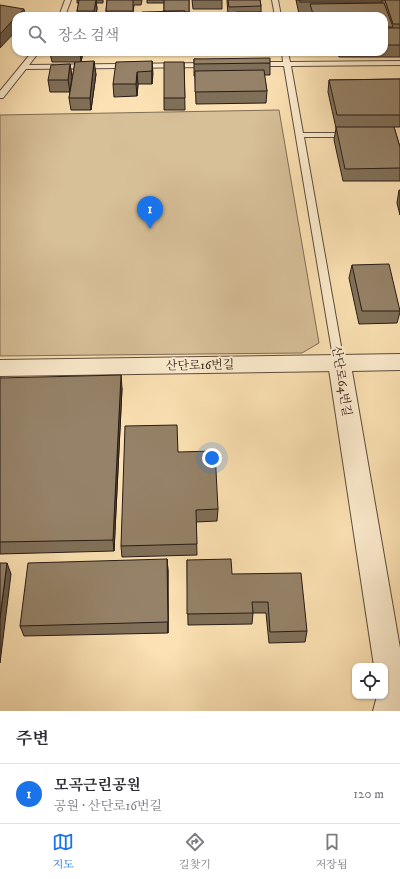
<!DOCTYPE html>
<html lang="ko">
<head>
<meta charset="utf-8">
<style>
	body { margin:0; font-family:"IM FELL DW Pica","Noto Serif KR",serif; background:#f2f2f3; color:#2b2b33 }
	.controls { position:absolute; right:12px; bottom:12px; display:grid; overflow:hidden; border-radius:8px; box-shadow:0 1px 3px #0004 }
	.controls button { width:36px; height:36px; display:grid; place-items:center; padding:0; border:0; border-bottom:1px solid #e1e1e2; background:#fff; color:#2b2b33; font:20px sans-serif }
	.you { position:absolute; left:212px; top:458px; width:14px; height:14px; margin:-10px; border:3px solid #fff; border-radius:50%; background:#1a73e8; box-shadow:0 0 0 6px #1a73e833 }
	.badge { display:grid; place-items:center; width:26px; height:26px; border-radius:50%; background:#1a73e8; color:#fff; font-size:13px; font-weight:700 }
	.pin { position:absolute; translate:-50% -33px; filter:drop-shadow(0 1px 2px #0008) }
	.pin::after { content:''; position:absolute; top:21px; width:14px; height:12px; background:inherit; clip-path:polygon(0 0,100% 0,50% 100%) }
	.list { margin:0; padding:0; list-style:none }
	h2 { display:flex; justify-content:space-between; align-items:center; height:52px; margin:0; padding:0 16px; font-size:17px }
	h2 small { font-size:13px; font-weight:400; color:#7c7c81 }
	.list li { display:grid; grid-template-columns:26px 1fr auto; gap:12px; align-items:center; box-sizing:border-box; height:60px; padding:0 16px; border-top:1px solid #e1e1e2 }
	.list b { display:block; font-size:15px; white-space:nowrap }
	.list p { margin:0; font-size:13px; white-space:nowrap; color:#7c7c81 }
	.list em { font-size:13px; font-style:normal; color:#7c7c81 }
	.icon { flex:none; width:22px; height:22px; fill:none; stroke:currentColor; stroke-width:2; stroke-linecap:round; stroke-linejoin:round }
	.map { position:relative; flex:none; width:400px; height:711px; overflow:hidden }
	.search { position:absolute; background:#fff; box-shadow:0 1px 3px #0004; left:12px; right:12px; top:12px; height:44px; display:flex; align-items:center; gap:10px; box-sizing:border-box; padding:0 14px; border-radius:12px; color:#7c7c81; font-size:15px }
	.sheet { height:112px; background:#fff }
	nav { display:flex; justify-content:space-around; align-items:center; box-sizing:border-box; height:56px; border-top:1px solid #e1e1e2; background:#fff; font-size:11px; color:#7c7c81 }
	nav a { display:grid; justify-items:center; gap:2px }
	nav .on { color:#1a73e8 }
	.map>svg:first-child { display:block }
	.green { fill:#d7bf98; stroke:#7f6d57 }
	.lines { fill:none; stroke-linecap:round; stroke-linejoin:round }
	.service-casing { stroke:#5c4c3d; stroke-width:2 }
	.minor-casing { stroke:#5c4c3d; stroke-width:2 }
	.tertiary-casing { stroke:#5c4c3d; stroke-width:2 }
	.service { fill:#fcecce; fill-rule:evenodd }
	.minor { fill:#fcecce; fill-rule:evenodd }
	.tertiary { fill:#fcecce; fill-rule:evenodd }
	.wall { fill:#807059; stroke:#271b16 }
	.shaded-wall { fill:#685b49; stroke:#271b16 }
	.building { fill:#958268; stroke:#271b16 }
	.labels { text-anchor:middle; stroke-width:4; stroke-linejoin:round; paint-order:stroke }
	.street-label { font-size:12px; fill:#271b16; stroke:#fcecce }
</style>
</head>
<body>
<div class="map">
<svg width="400" height="711" viewBox="0 0 400 711">
	<rect width="100%" height="100%" fill="#fbe1b3"/>
	<filter id="stains"><feTurbulence type="fractalNoise" baseFrequency=".005" numOctaves="4"/><feColorMatrix values="0 0 0 0 .2 0 0 0 0 .09 0 0 0 0 .02 0 0 0 .5 -.17"/></filter>
	<radialGradient id="worn" r=".72"><stop offset=".6" stop-color="#630" stop-opacity="0"/><stop offset="1" stop-color="#630" stop-opacity=".3"/></radialGradient>
	<!-- green -->
	<path class="green" d="M279 110 319 343 302 353 0 356V115Z"/>
	<g class="lines">
		<defs>
			<g id="service">
				<path d="M65 0H71L65 16H59Z"/>
				<path d="M272 0H278L281 16H275Z"/>
				<path d="M32 52H39L29 65 208 63 211 65 208 67 26 69 3 98H0V91Z"/>
				<path d="M282 52H288L290 62 400 61V65L291 66 303 133H348L352 135 348 137H304L344 363 343 366H335L334 363 284 66H258L255 64 258 62H283Z"/>
			</g>
			<path id="minor" d="M339 355 346 357 350 363 346 369 339 371 0 376V360Z"/>
			<path id="tertiary" d="M400 354V370L352 371 400 648V711H373L377 696H385V666H374L328 363 331 357 339 355Z"/>
		</defs>
		<!-- service casing -->
		<use href="#service" class="service-casing"/>
		<!-- minor casing -->
		<use href="#minor" class="minor-casing"/>
		<!-- tertiary casing -->
		<use href="#tertiary" class="tertiary-casing"/>
		<!-- service -->
		<use href="#service" class="service"/>
		<!-- minor -->
		<use href="#minor" class="minor"/>
		<!-- tertiary -->
		<use href="#tertiary" class="tertiary"/>
	</g>
	<!-- wall -->
	<g class="wall">
		<path d="M77 0H103V3H96L97 8 96 16H68L78 14 77 11 79 3H77Z"/>
		<path d="M107 0H142L141 5H134L133 14 134 16H106V11Z"/>
		<path d="M147 0H189V16H141L164 11V3H147Z"/>
		<path d="M192 0H222V9H193Z"/>
		<path d="M227 0H260L261 6V12L262 16H228Z"/>
		<path d="M296 0H400V57H339L337 52H384V16H309V14H299Z"/>
		<path d="M83 52 81 62 96 74 91 110H71L69 98 75 62H52L50 53Z"/>
		<path d="M194 59 270 63V75H264L267 91 266 103 196 104 195 76H194Z"/>
		<path d="M152 61V84H138L137 96 114 97 113 84Z"/>
		<path d="M184 62 185 110H164V98Z"/>
		<path d="M70 64 72 77 70 92H50L48 80Z"/>
		<path d="M400 79V127H394L400 147V181H343L334 140 336 128 328 92 329 80Z"/>
		<path d="M399 190H400V215L397 203Z"/>
		<path d="M352 265 400 309V312L397 323 359 324 349 278Z"/>
		<path d="M0 378 122 388 114 551 0 554Z"/>
		<path d="M178 452 218 509 217 521 196 522 197 555 122 557 121 546Z"/>
		<path d="M167 559 168 571V633L24 636 20 626Z"/>
		<path d="M187 560 232 574 307 631 305 642 269 643 266 613H253L252 624 188 625Z"/>
	</g>
	<!-- shaded-wall -->
	<g class="shaded-wall">
		<path d="M96 0 97 8 96 16H95L94 11Z"/>
		<path d="M24 9 25 16H17Z"/>
		<path d="M16 17V31L0 48V34Z"/>
		<path d="M81 52H83L81 62 80 53Z"/>
		<path d="M94 61 96 74 91 110 90 98Z"/>
		<path d="M152 61 153 74 152 84Z"/>
		<path d="M70 64 72 77 70 92 68 80Z"/>
		<path d="M137 72 138 84 137 96 136 84Z"/>
		<path d="M121 375 122 388 114 551 113 540Z"/>
		<path d="M167 559 168 571V633V622Z"/>
		<path d="M7 563 11 574 0 663V618Z"/>
	</g>
	<!-- building -->
	<g class="building">
		<path d="M79 0H96L94 11H77Z"/>
		<path d="M107 0H133V11H106Z"/>
		<path d="M164 0H189V12H185V11H164Z"/>
		<path d="M228 0H260L261 6 229 7Z"/>
		<rect x="300" y="0" width="82" height="2"/>
		<path d="M385 0H400V24H393Z"/>
		<path d="M384 3 393 27H384V16H371L370 14H313L310 4Z"/>
		<path d="M0 5 24 9 17 16H16V17L0 34Z"/>
		<path d="M185 11V16H141L142 12Z"/>
		<path d="M236 12H262V16H237Z"/>
		<path d="M86 14V16H68L69 15Z"/>
		<rect x="112" y="14" width="22" height="2"/>
		<rect x="384" y="28" width="16" height="17"/>
		<path d="M51 52H81L80 53H50Z"/>
		<path d="M270 58V63L194 64V59Z"/>
		<path d="M94 61 90 98H69L75 62Z"/>
		<path d="M152 61V71L137 72 136 84H113L116 62Z"/>
		<path d="M164 62H184L185 98H164Z"/>
		<path d="M70 64 68 80H48L51 65Z"/>
		<path d="M264 70 267 91 195 92V71Z"/>
		<path d="M400 79V115H337L329 80Z"/>
		<path d="M336 127H394L400 147V168L345 169Z"/>
		<path d="M389 264 400 311H362L352 265Z"/>
		<path d="M121 375 113 540 0 542V378Z"/>
		<path d="M177 425 178 452 215 451 218 509 196 510 197 544 121 546 125 426Z"/>
		<path d="M167 559 168 622 20 626 28 563Z"/>
		<path d="M231 559 232 574 301 573 307 631 270 632 268 602H252L253 613 187 614V560Z"/>
		<path d="M0 563H7L0 618Z"/>
	</g>
	<g class="labels">
		<!-- street labels -->
		<g class="street-label">
			<text transform="translate(200 365) rotate(-1)" y="4">산단로16번길</text>
			<text transform="translate(342 381) rotate(81)" y="4">산단로64번길</text>
		</g>
	</g>
	<rect width="100%" height="100%" filter="url(#stains)"/>
	<rect width="100%" height="100%" fill="url(#worn)"/>
</svg>
<div class="controls">
<button><svg class="icon" aria-label="locate" viewBox="0 0 24 24"><circle cx="12" cy="12" r="6"/><path d="M12 2v4M12 18v4M2 12h4M18 12h4"/></svg></button>
</div>
<div class="you"></div>
<div class="pin badge" style="left:150px;top:229px">1</div>
<div class="search"><svg class="icon" aria-label="search" viewBox="0 0 24 24"><circle cx="10" cy="10" r="6"/><path d="M15 15l6 6"/></svg>장소 검색</div>
</div>
<section class="sheet">
<h2>주변<small></small></h2>
<ul class="list">
<li><span class="badge">1</span><div><b>모곡근린공원</b><p>공원 · 산단로16번길</p></div><em>120 m</em></li>
</ul>
</section>
<nav>
<a class="on"><svg class="icon" aria-label="map" viewBox="0 0 24 24"><path d="M3 6l6-2 6 2 6-2v14l-6 2-6-2-6 2zM9 4v14M15 6v14"/></svg>지도</a>
<a><svg class="icon" aria-label="directions" viewBox="0 0 24 24"><path d="M12 3l9 9-9 9-9-9zM9 14v-3h6M13 9l2 2-2 2"/></svg>길찾기</a>
<a><svg class="icon" aria-label="saved" viewBox="0 0 24 24"><path d="M7 4h10v16l-5-4-5 4z"/></svg>저장됨</a>
</nav>
</body>
</html>
